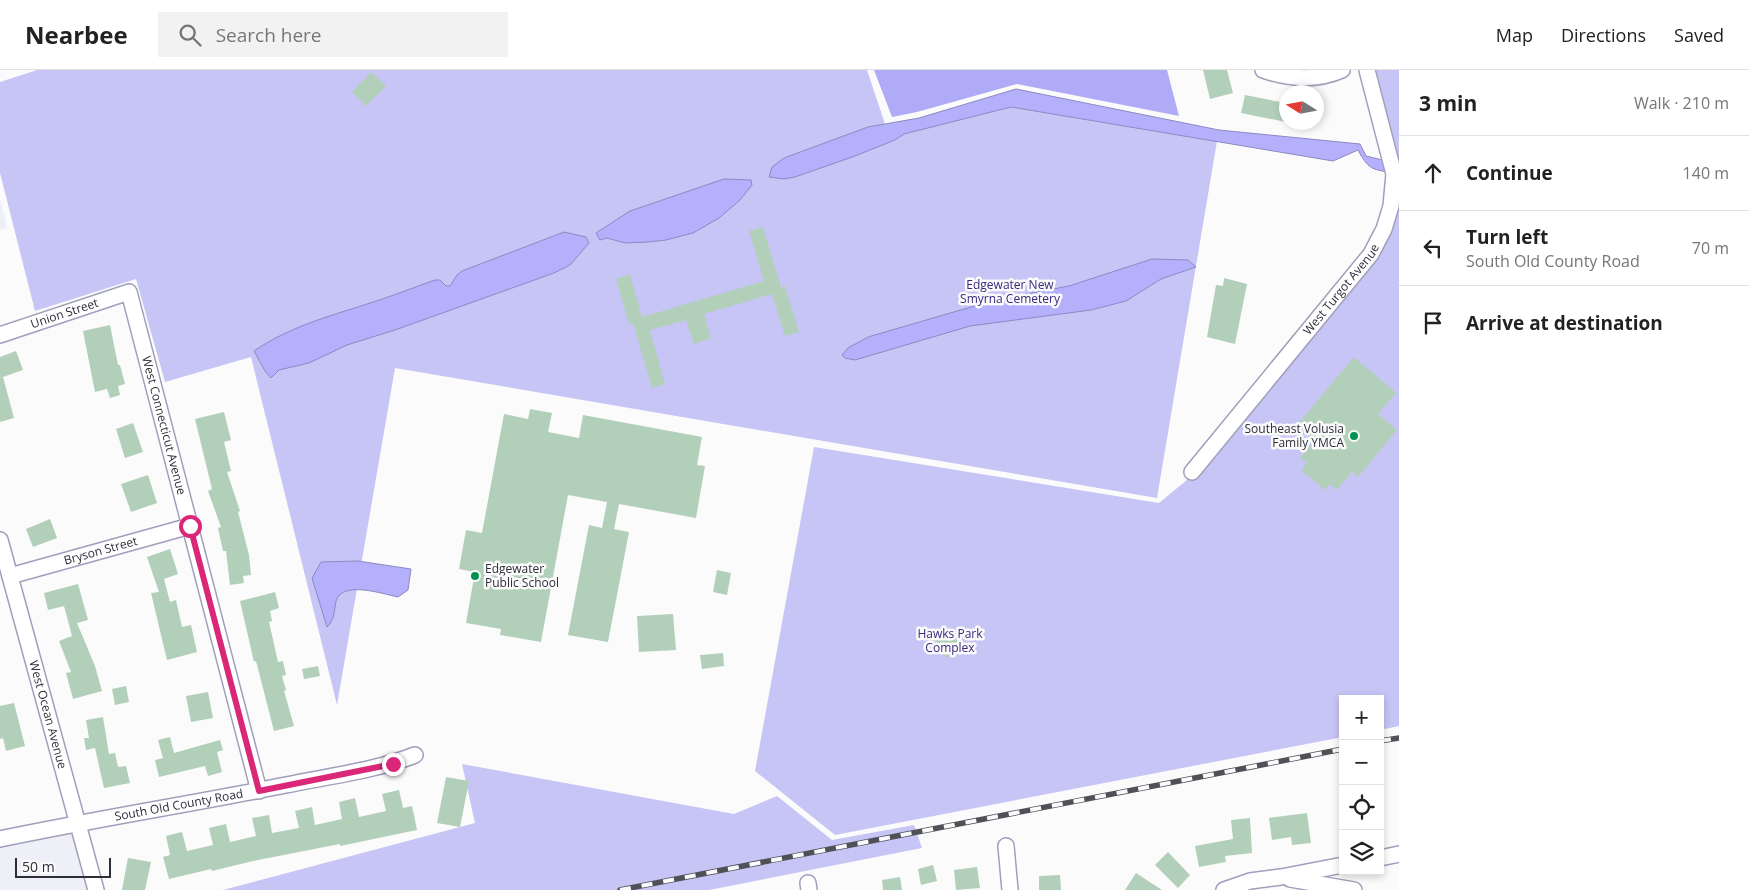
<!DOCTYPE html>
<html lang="en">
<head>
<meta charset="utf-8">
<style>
	body { margin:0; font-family:"Open Sans",sans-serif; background:#f2f2f2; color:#222 }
	.controls { position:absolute; right:15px; bottom:15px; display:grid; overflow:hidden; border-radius:0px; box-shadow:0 2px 8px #0003 }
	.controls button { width:45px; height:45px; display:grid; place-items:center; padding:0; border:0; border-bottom:1px solid #e0e0e0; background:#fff; color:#222; font:25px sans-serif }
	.compass { position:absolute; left:1279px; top:15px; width:45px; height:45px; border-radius:50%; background:#fff; box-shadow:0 2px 8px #0003; rotate:281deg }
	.scale { position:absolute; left:15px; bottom:12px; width:96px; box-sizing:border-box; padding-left:5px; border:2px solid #2e2e39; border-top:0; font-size:14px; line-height:18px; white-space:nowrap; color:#2e2e39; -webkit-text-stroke:4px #fbfbfb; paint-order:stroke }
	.stop { position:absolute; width:15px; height:15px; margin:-11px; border:4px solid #db2777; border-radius:50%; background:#fff }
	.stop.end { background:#db2777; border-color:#fff; box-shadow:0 1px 5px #0008 }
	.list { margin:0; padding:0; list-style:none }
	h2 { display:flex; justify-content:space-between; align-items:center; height:65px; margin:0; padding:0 20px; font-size:21px }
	h2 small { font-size:16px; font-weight:400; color:#767676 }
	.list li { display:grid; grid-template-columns:32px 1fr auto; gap:15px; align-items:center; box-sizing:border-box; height:75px; padding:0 20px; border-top:1px solid #e0e0e0 }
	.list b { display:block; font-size:19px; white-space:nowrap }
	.list p { margin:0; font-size:16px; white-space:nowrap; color:#767676 }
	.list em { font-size:16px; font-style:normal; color:#767676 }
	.icon { flex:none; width:28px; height:28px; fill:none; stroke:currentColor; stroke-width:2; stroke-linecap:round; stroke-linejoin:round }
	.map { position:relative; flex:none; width:1399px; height:820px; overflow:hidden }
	header { display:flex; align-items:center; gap:30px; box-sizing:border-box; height:70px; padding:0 25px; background:#fff; border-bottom:1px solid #e0e0e0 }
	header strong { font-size:24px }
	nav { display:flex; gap:28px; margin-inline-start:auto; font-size:18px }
	.search { width:350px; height:45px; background:#f2f2f2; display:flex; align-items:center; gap:12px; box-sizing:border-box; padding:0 18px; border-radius:0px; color:#767676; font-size:19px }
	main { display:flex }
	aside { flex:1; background:#fff }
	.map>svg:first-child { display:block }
	.built { fill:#efeff7 }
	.green { fill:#c7c5f5 }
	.forest { fill:#afabf7 }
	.water { fill:#b4b0fc; stroke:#8c89c2 }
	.building { fill:#b2cfba }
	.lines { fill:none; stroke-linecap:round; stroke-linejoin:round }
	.minor-casing { stroke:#a09fbc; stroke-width:18 }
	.minor { stroke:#fff; stroke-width:15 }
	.rail-casing { stroke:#505059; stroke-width:5.5 }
	.rail { stroke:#fbfbfb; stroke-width:4; stroke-dasharray:11; stroke-linecap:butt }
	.route { stroke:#db2777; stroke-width:6 }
	.poi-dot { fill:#009151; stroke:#fbfbfb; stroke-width:2 }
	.labels { text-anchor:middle; stroke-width:5; stroke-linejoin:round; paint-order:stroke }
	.park-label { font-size:12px; fill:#39287d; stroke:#fbfbfb }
	.street-label { font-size:12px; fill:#2e2e39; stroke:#fbfbfb }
	.poi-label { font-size:12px; fill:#2e2e39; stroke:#fbfbfb; text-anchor:end }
</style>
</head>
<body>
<header>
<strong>Nearbee</strong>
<div class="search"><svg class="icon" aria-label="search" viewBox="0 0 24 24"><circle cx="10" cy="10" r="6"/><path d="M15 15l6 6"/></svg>Search here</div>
<nav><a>Map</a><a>Directions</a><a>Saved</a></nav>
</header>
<main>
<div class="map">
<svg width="1399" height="820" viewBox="0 0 1399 820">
	<rect width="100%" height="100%" fill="#fbfbfb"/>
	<!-- built -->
	<g class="built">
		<path d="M0 129 7 158 0 160Z"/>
		<path d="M77 746 93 820H0V759Z"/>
	</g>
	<!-- green -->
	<g class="green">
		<path d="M37 0H867L891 72 903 64 1011 37 1217 71 1157 428 395 298 337 635 251 287 165 312 136 209 35 241 0 103V12Z"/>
		<path d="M1376 0H1399V89Z"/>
		<path d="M1399 137V656L1380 660V629H1343V667L835 765 755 701 814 377 1159 433 1216 386 1350 222 1382 180Z"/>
		<path d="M462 694 734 744 777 726 832 770 914 755 922 778 709 820H223L475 753Z"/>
	</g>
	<!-- forest -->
	<path class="forest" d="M874 0H1167L1179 46 1017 14 917 42 892 47Z"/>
	<!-- water -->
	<g class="water">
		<path d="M1016 19 1219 60 1360 74 1366 86 1399 94V104C1375 99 1370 103 1358 80L1333 91 1011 37 904 64 895 70 855 86 795 107 784 109 769 107 772 97 784 88 868 57 919 48Z"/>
		<path d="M724 109 751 110 752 115 740 130 719 148 693 163 666 170 648 172 625 173 607 168 600 170 596 163 630 141Z"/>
		<path d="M564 162 586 167 589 173 570 195 554 203 395 260 347 275 309 293 279 300 271 308 265 301 254 281C289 257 327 247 367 234 390 227 412 218 435 210H440L446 216H450L457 205 462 201Z"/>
		<path d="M1152 189 1188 190 1196 197 1161 209 1126 231 1091 240 970 256 855 290 845 288 842 285 848 278 868 267 995 230 1069 216Z"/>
		<path d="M358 491 411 499 408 520 398 527C383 524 342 510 336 531 334 541 335 549 327 557L312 508 321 492Z"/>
	</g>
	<!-- building -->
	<g class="building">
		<path d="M1203 0H1227L1233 23 1210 29Z"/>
		<path d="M371 2 386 16 366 36 352 22Z"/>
		<path d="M1245 25 1286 33V52L1241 43Z"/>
		<path d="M763 157 781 218 785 216 799 262 785 266 772 224 704 244 711 268 694 274 686 250 650 260 665 314 652 318 633 253 629 254 616 209 630 204 642 247 764 211 749 161Z"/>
		<path d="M1224 208 1247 214 1235 274 1207 267 1216 215 1223 216Z"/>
		<path d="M110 255 118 295H120L125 314 118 316 120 325 110 328 107 319 95 322 83 261Z"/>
		<path d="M16 281 23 300 0 308V287Z"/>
		<path d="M1354 287 1396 323 1378 344 1397 360 1358 407 1352 402 1337 420 1330 414 1325 420 1301 400 1307 393 1300 388 1315 370 1297 355Z"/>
		<path d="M3 307 14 348 0 352V308Z"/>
		<path d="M530 339 552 343 548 362 579 368 583 345 702 367 697 395 705 396 696 448 619 434 614 459 629 462 608 572 568 565 589 455 602 458 607 432 568 425 541 572 500 565 501 559 466 553 475 502 459 499 466 460 482 463 504 344 528 349Z"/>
		<path d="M224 342 231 370 224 372 231 401 227 402 240 441 238 442 249 485 251 505 243 506 244 513 230 515 226 481H223L218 458 221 457 208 421 212 419 195 349Z"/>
		<path d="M133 353 143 382 125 388 116 359Z"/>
		<path d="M148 405 157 433 131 442 121 414Z"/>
		<path d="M50 449 57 468 33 477 26 459Z"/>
		<path d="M170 479 178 504 164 509 170 532 176 530 182 557 191 555 197 582 167 590 151 523 159 522 147 487Z"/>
		<path d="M717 500 731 503 727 525 713 522Z"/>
		<path d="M78 514 88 550 77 553 95 596 102 621 73 629 66 603 71 602 59 571 72 566 64 536 48 540 44 523Z"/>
		<path d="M275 522 279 538 270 541 272 551 269 552 278 592 283 591 286 605 282 606 286 620 284 621 294 656 274 661 256 591 254 592 240 531Z"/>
		<path d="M673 544 676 580 639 582 637 546Z"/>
		<path d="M945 560 960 572 947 588 932 576Z"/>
		<path d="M723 583 724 596 702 599 700 585Z"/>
		<path d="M318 596 320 606 304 609 302 599Z"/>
		<path d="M126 616 129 632 115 635 112 619Z"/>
		<path d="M208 622 213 648 191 652 186 626Z"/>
		<path d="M14 633 25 676 6 681 3 668 0 669V636Z"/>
		<path d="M103 647 109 684 115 683 118 697 126 696 130 713 104 718 95 678 86 680 84 668H89L86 650Z"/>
		<path d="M170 667 174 683 220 670 223 680 217 682 222 702 208 706 205 696 159 707 155 690 163 688 158 670Z"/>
		<path d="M446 707 469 711 460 757 437 753Z"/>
		<path d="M399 720 403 738 412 736 417 760 340 776V774L253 791 212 801 211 799 169 809 163 787 170 785 166 766 182 762 187 781 213 775 209 758 226 754 230 772 256 766 252 748 269 745 272 763 299 758 295 741 312 737 315 755 342 749 339 732 355 728 359 747 386 741 382 724Z"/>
		<path d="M1307 743 1311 773 1292 775 1291 767 1272 770 1269 748Z"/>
		<path d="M1250 748 1252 783 1225 786 1226 792 1199 797 1195 776 1233 769 1231 750Z"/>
		<path d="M1168 782 1190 805 1178 818 1155 795Z"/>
		<path d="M128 788 151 792 145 820H122Z"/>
		<path d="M933 795 937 811 921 815 918 799Z"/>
		<path d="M977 797 980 818 956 820 954 800Z"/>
		<path d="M1136 803 1162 820H1125Z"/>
		<path d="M1060 805 1061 820H1039V806Z"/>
		<path d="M900 807 902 820H883L882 810Z"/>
	</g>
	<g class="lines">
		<defs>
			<g id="minor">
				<path d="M1263 0C1289 9 1317 11 1342 0"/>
				<path id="s1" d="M0 265 129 222 259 721"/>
				<path id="s2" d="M1192 402 1371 184 1384 159 1391 136 1394 104 1367 0"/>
				<path id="s3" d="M0 470 96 820"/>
				<path id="s4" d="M10 506 190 456"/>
				<path id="s5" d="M0 769C95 749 191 734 286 715 329 706 374 701 415 685"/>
				<path d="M1006 776 1010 820"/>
				<path d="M1380 788 1399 784"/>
				<path d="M1290 809 1354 820"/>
				<path d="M808 813 809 820"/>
				<path d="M1224 820 1250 811 1281 807 1343 795"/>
			</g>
		</defs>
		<!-- minor casing -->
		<use href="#minor" class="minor-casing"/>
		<!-- minor -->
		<use href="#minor" class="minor"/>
		<defs>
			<g id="rail">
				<path d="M1380 671 1399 668"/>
				<path d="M620 820 1343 679"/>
			</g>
		</defs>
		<!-- rail casing -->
		<use href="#rail" class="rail-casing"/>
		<!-- rail -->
		<use href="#rail" class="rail"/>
	</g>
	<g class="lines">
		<!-- route -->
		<path class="route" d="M190 456 259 721 393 694"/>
	</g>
	<!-- markers -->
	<g class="poi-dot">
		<circle cx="1354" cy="366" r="5"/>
		<circle cx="475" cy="506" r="5"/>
	</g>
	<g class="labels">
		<!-- park labels -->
		<g class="park-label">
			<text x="1010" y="219">Edgewater New<tspan x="1010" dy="14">Smyrna Cemetery</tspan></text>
			<text x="950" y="568">Hawks Park<tspan x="950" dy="14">Complex</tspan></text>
		</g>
		<!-- street labels -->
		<g class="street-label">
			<text dy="4" stroke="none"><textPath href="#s2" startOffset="236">West Turgot Avenue</textPath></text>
			<text dy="4" stroke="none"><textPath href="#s1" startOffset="68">Union Street</textPath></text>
			<text dy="4" stroke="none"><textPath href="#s1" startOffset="274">West Connecticut Avenue</textPath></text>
			<text dy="4" stroke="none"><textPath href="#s4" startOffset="94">Bryson Street</textPath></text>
			<text dy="4" stroke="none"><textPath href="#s3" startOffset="181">West Ocean Avenue</textPath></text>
			<text dy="4" stroke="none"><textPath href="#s5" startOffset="182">South Old County Road</textPath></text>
		</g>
		<!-- poi labels -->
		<g class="poi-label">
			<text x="1344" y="363">Southeast Volusia<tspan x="1344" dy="14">Family YMCA</tspan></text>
			<text x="485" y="503" text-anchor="start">Edgewater<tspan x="485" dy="14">Public School</tspan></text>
		</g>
	</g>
</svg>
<div class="controls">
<button>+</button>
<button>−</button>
<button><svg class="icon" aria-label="locate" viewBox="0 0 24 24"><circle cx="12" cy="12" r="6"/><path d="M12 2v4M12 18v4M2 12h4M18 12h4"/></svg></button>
<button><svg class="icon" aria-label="layers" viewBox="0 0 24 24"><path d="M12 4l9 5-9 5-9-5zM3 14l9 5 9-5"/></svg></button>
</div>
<svg class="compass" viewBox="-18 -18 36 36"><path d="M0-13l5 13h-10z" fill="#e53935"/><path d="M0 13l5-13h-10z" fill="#767676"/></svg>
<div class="scale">50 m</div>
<div class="stop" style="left:190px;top:456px"></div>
<div class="stop end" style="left:393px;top:694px"></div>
</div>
<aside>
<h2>3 min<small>Walk · 210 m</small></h2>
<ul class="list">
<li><svg class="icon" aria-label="ahead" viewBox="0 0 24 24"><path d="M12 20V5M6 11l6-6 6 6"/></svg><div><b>Continue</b></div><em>140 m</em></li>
<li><svg class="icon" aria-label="left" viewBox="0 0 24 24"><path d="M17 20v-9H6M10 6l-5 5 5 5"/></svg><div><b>Turn left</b><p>South Old County Road</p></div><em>70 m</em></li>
<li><svg class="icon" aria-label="arrive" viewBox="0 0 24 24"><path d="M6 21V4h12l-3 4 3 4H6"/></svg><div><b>Arrive at destination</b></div></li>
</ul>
</aside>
</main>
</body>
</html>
